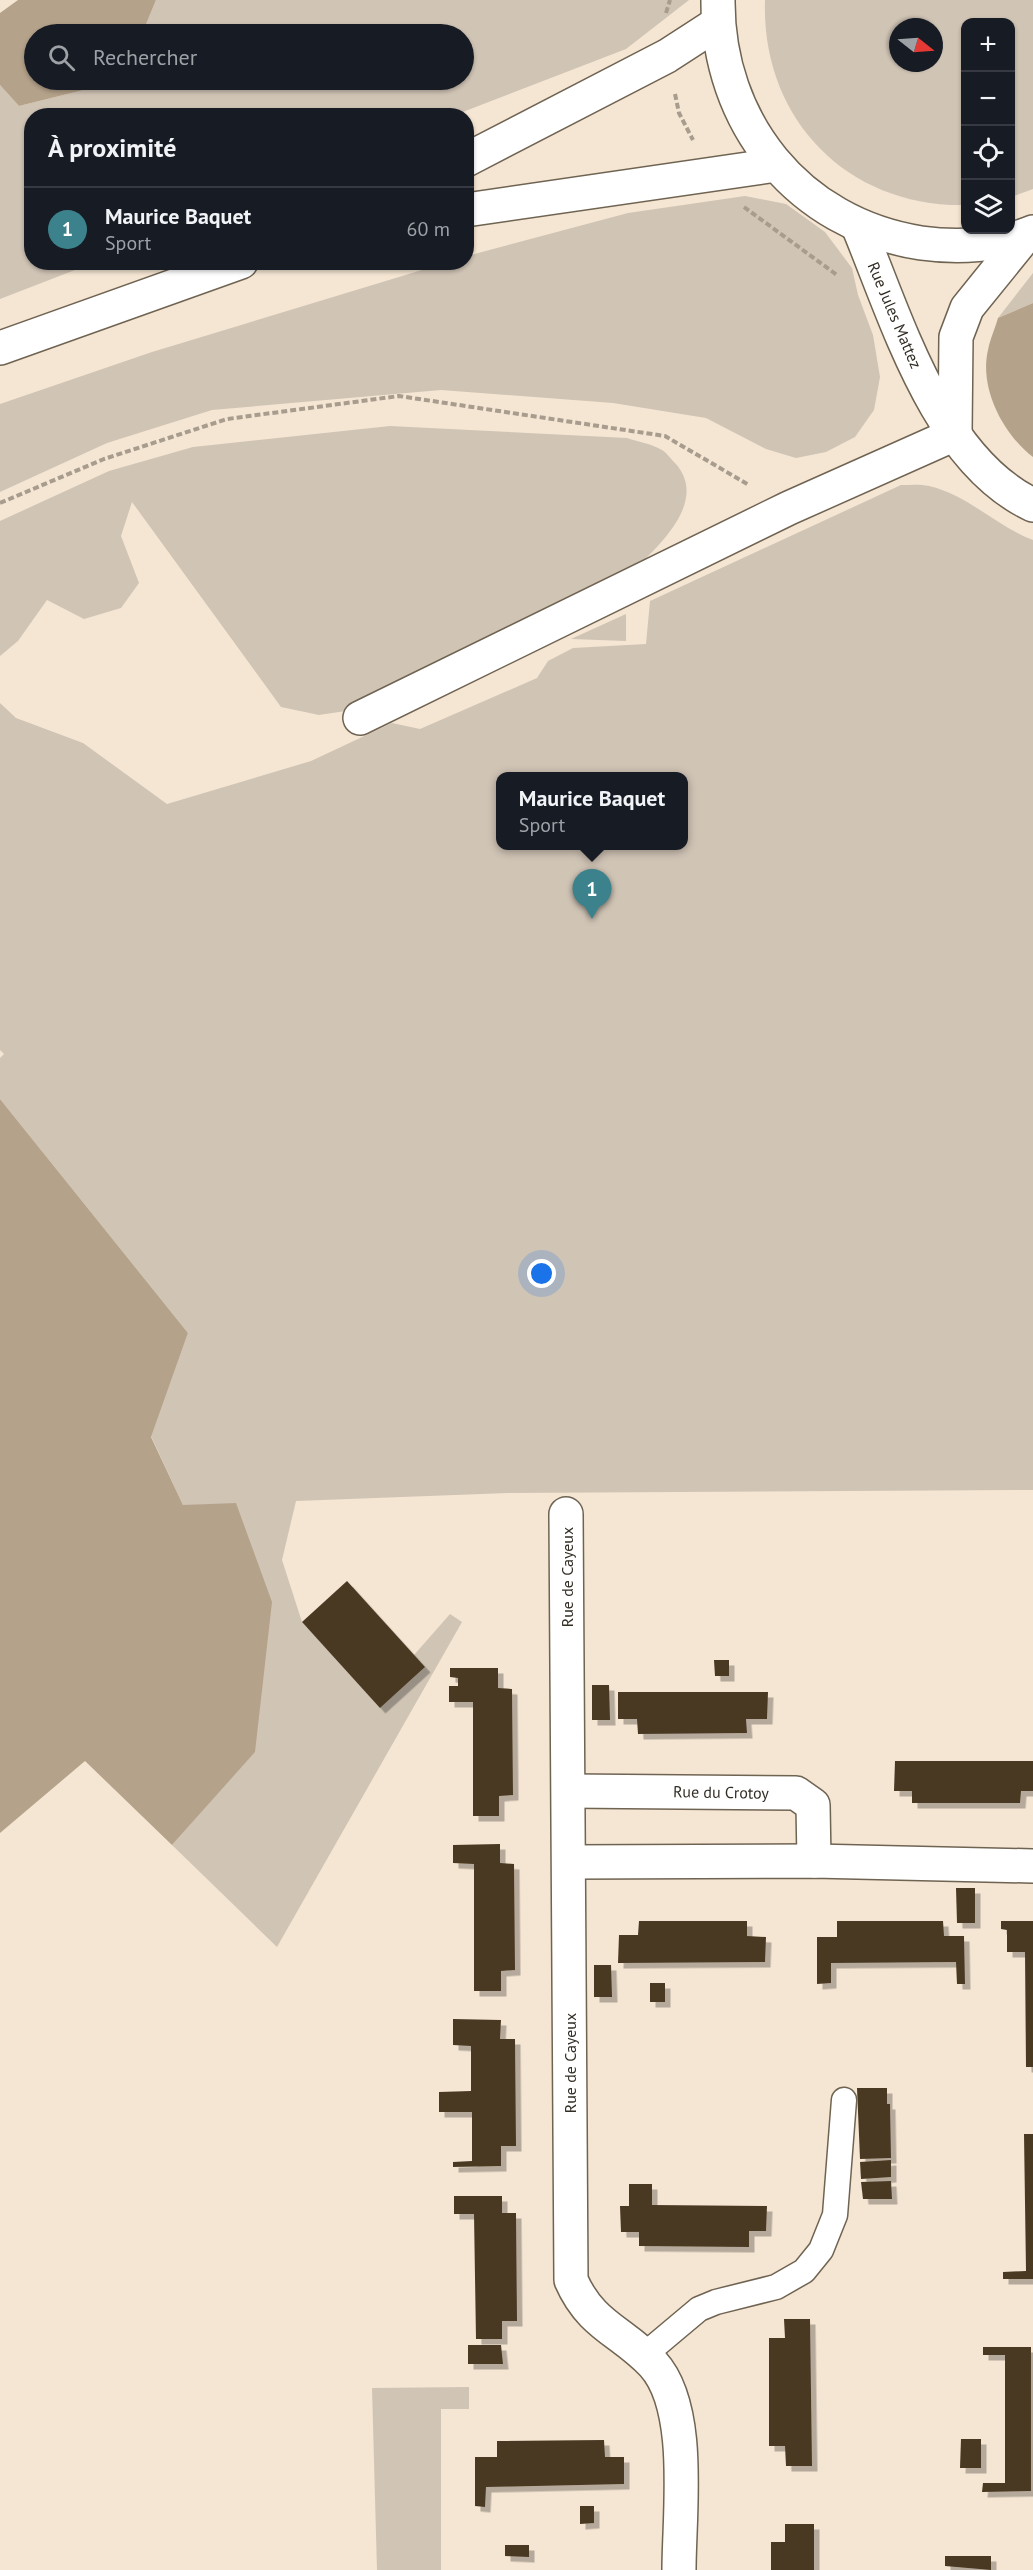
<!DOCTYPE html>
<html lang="fr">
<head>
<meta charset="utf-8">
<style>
	body { margin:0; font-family:"PT Sans",sans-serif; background:#20242c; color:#f1f3f6 }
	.controls { position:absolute; right:18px; top:18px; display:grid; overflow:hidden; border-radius:12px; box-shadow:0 2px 4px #0004 }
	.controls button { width:54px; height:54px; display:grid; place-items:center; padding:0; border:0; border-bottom:2px solid #363941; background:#171b24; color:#f1f3f6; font:30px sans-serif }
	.compass { position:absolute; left:889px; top:18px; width:54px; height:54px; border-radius:50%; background:#171b24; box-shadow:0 2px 4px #0004; rotate:107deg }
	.you { position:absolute; left:542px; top:1274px; width:21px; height:21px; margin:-15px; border:4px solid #fff; border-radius:50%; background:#1a73e8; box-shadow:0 0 0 9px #1a73e833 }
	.badge { display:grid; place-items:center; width:39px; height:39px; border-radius:50%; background:#3c828d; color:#fff; font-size:20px; font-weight:700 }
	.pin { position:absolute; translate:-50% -50px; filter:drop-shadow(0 2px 3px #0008) }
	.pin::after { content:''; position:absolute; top:32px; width:21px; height:18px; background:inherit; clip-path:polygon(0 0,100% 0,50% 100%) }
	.popup { position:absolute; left:496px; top:772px; width:192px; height:78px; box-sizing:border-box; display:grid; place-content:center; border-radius:12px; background:#171b24; filter:drop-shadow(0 2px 4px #0005); font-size:20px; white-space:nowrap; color:#9ea1a6 }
	.popup b { font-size:22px; color:#f1f3f6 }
	.popup::after { content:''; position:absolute; left:50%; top:100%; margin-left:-12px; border:12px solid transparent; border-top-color:#171b24 }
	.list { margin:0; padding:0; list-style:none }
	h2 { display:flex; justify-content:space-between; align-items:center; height:78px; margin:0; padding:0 24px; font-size:26px }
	h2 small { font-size:20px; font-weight:400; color:#9ea1a6 }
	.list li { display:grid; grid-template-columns:39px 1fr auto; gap:18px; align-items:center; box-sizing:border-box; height:84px; padding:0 24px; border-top:2px solid #363941 }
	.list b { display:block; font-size:22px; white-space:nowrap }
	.list p { margin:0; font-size:20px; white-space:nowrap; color:#9ea1a6 }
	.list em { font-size:20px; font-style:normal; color:#9ea1a6 }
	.icon { flex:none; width:33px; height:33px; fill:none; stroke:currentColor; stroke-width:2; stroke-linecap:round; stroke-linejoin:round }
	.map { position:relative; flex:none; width:1033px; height:2570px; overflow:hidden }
	.search { position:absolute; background:#171b24; box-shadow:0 2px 4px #0004; left:24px; top:24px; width:450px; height:66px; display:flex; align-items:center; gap:15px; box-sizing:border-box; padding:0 21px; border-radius:33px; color:#9ea1a6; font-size:22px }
	.panel { position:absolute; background:#171b24; box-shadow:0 2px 4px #0004; left:24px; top:108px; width:450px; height:162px; border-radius:24px }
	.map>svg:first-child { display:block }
	.green { fill:#d0c4b5; fill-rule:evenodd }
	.forest { fill:#b5a28a }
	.building { fill:#493923; filter:url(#shadow) }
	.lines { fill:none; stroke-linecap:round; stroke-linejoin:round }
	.lane-casing { stroke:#6f6352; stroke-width:27 }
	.street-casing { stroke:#6f6352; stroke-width:36 }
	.secondary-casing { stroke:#6f6352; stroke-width:36 }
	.path { stroke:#a79c8d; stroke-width:4; stroke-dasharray:6 3; stroke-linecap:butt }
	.lane { stroke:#fff; stroke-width:24 }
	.street { stroke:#fff; stroke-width:33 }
	.secondary { stroke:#fff; stroke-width:33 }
	.labels { text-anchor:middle; stroke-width:6; stroke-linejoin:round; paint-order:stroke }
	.street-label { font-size:16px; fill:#322d25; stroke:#fff }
</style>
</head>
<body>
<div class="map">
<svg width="1033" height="2570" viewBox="0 0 1033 2570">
	<defs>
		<filter id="shadow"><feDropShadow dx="5.5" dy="5.5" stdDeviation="0" flood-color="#0004"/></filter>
	</defs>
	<rect width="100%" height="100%" fill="#f5e6d3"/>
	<!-- green -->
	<g class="green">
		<path d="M156 0H689L626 49 455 115 32 116V262L93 263 0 299V85L19 106 124 80H464V34H142Z"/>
		<path d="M765 0H1033V189L1011 197 1010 22H966L965 205C847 207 761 118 765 0ZM898 27H934V63H898Z"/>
		<path d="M745 196 786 204 825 232 852 268 858 295 873 335 880 377 874 410 855 437 826 452 796 458 766 449 706 418 613 403 441 390 212 410 107 443 0 492V404L152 352 445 263 466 262 467 256 628 213Z"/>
		<path d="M1033 273V303L998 318Z"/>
		<path d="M390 426 627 438C639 442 652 444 662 450 667 453 671 459 675 463 711 502 654 551 627 576L359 709 319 715 281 707 132 502 121 536 139 583 121 608 84 619 47 600 18 641 0 656V521L109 471 193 447Z"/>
		<path d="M901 485C910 485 920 484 929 486 968 495 996 526 1033 540V1490L508 1493 296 1501 282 1560 302 1622 380 1708 425 1667 414 1655 450 1614 462 1622 277 1947 172 1845 255 1751 183 1505 151 1436 188 1333 0 1099V1058L4 1054 0 1050V703L16 718 83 743 167 804 311 761 392 723 420 729 537 678 548 661 573 648 646 644 650 601ZM500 776H684V846H500Z"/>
		<path d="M626 614V641L571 639Z"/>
		<path d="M469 2387V2409H441V2570H377L372 2388Z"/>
	</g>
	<!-- forest -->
	<g class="forest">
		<path d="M18 0H156L142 34H34V80H124L19 106 0 85V13Z"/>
		<path d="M1033 303V457C1003 434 979 388 988 350 990 339 995 329 998 318Z"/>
		<path d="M0 1099 188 1333 151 1437 183 1505 236 1503 272 1602 255 1752 172 1845 85 1761 0 1833Z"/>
	</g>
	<!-- building -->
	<g class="building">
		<path d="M347 1581 425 1667 380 1708 302 1622Z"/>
		<path d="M714 1660H729V1676H715Z"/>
		<path d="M450 1668H498V1688L512 1689 513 1795 499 1796V1816H473V1702H449V1686H458V1678L450 1677Z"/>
		<path d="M592 1685H609L610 1720H592Z"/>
		<path d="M618 1692H768L767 1719H746L747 1733 638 1734 637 1719H618Z"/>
		<path d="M895 1761H1033V1791H1021L1020 1803H912V1791H894Z"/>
		<path d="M500 1844V1863L514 1864 515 1970 501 1971V1991H474V1864L453 1863V1845Z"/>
		<path d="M956 1888H975V1923H957Z"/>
		<path d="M639 1921H747V1936L766 1937 765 1962 618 1963 619 1935H638Z"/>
		<path d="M837 1921H943L944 1936H964L965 1984H957L956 1962 831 1963V1983L817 1984V1937H837Z"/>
		<path d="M1001 1921H1033V2067H1026L1025 1952H1007V1930L1001 1929Z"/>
		<path d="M594 1965H611L612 1997H594Z"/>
		<rect x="650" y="1983" width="15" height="19"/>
		<path d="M453 2019 501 2020 500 2039H515L516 2146H501V2166L453 2167V2162L472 2161V2112H439V2092L471 2091V2046L453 2045Z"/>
		<path d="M857 2088H887V2104H890L891 2158 860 2159Z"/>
		<path d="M1024 2134H1033V2279H1003V2272L1026 2271Z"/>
		<path d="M891 2160V2177L861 2179 860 2162Z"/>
		<path d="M891 2181 892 2199H863L861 2182Z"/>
		<path d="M629 2184H652V2205L767 2206 766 2231H749V2247L639 2246V2232H621L620 2206H629Z"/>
		<path d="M454 2196H502V2213H516L517 2321H502V2339H476L474 2214H454Z"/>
		<path d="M784 2319H810L812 2466H786L785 2446H769V2338H785Z"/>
		<path d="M468 2345H501L503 2364H468Z"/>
		<path d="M983 2347H1031V2491L982 2492 983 2483H1005V2355H983Z"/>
		<path d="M961 2439H981V2468H960Z"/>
		<path d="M604 2440 605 2457H624V2484L486 2487 485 2507 475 2506V2457H497V2441Z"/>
		<path d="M580 2506H594V2523L580 2524Z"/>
		<path d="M785 2524H814V2570H771V2542H785Z"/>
		<path d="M505 2545H529V2557L505 2556Z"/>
		<path d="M945 2556H991V2570L945 2566Z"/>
	</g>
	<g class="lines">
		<defs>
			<path id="lane" d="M643 2356 699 2309 716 2302 776 2287 804 2271 821 2250 835 2215 844 2100"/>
			<g id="street">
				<path d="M858 226C896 317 937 460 1033 505"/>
				<path d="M955 432 956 337 967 308 1026 235"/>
				<path d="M360 718 789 508 955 434"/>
				<path d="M566 1514 571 2280C591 2326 622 2331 653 2364 693 2408 679 2513 679 2570"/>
				<path d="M569 1791 796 1793 813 1805 814 1861"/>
				<path d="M570 1862 814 1861 1033 1866"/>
			</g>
			<g id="secondary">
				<path d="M718 0C717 122 798 224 921 243 957 248 999 246 1033 232"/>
				<path d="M466 160 667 56 718 23"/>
				<path d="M466 210 776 165"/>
				<path d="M0 348 241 262"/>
			</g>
		</defs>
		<!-- lane casing -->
		<use href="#lane" class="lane-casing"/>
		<!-- street casing -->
		<use href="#street" class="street-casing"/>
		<!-- secondary casing -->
		<use href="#secondary" class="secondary-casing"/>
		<!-- path -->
		<g class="path">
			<path d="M666 13 670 0"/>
			<path d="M675 94 679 113 693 140"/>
			<path d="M744 207 837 275"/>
			<path d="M0 503 104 459 227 419 399 396 665 436 749 485"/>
		</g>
		<!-- lane -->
		<use href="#lane" class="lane"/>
		<!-- street -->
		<use href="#street" class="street"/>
		<!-- secondary -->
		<use href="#secondary" class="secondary"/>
	</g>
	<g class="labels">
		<!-- street labels -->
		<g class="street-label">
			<text transform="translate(895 315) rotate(67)" y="6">Rue Jules Mattez</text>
			<text transform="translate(567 1577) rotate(-90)" y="6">Rue de Cayeux</text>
			<text transform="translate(721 1792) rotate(1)" y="6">Rue du Crotoy</text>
			<text transform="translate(570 2063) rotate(-90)" y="6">Rue de Cayeux</text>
		</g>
	</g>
</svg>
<div class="controls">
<button>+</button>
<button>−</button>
<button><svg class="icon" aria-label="locate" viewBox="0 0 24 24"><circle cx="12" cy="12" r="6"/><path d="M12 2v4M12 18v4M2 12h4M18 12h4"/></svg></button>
<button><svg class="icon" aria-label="layers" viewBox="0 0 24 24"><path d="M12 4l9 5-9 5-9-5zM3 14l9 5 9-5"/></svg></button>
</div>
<svg class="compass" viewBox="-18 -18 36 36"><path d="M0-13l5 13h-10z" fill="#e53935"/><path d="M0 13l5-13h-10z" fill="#9ea1a6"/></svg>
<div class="you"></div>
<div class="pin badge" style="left:592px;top:919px">1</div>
<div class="popup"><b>Maurice Baquet</b>Sport</div>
<div class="search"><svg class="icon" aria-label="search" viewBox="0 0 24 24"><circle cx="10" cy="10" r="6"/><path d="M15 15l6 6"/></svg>Rechercher</div>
<section class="panel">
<h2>À proximité<small></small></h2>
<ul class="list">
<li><span class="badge">1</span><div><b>Maurice Baquet</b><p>Sport</p></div><em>60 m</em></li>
</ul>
</section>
</div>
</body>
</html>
